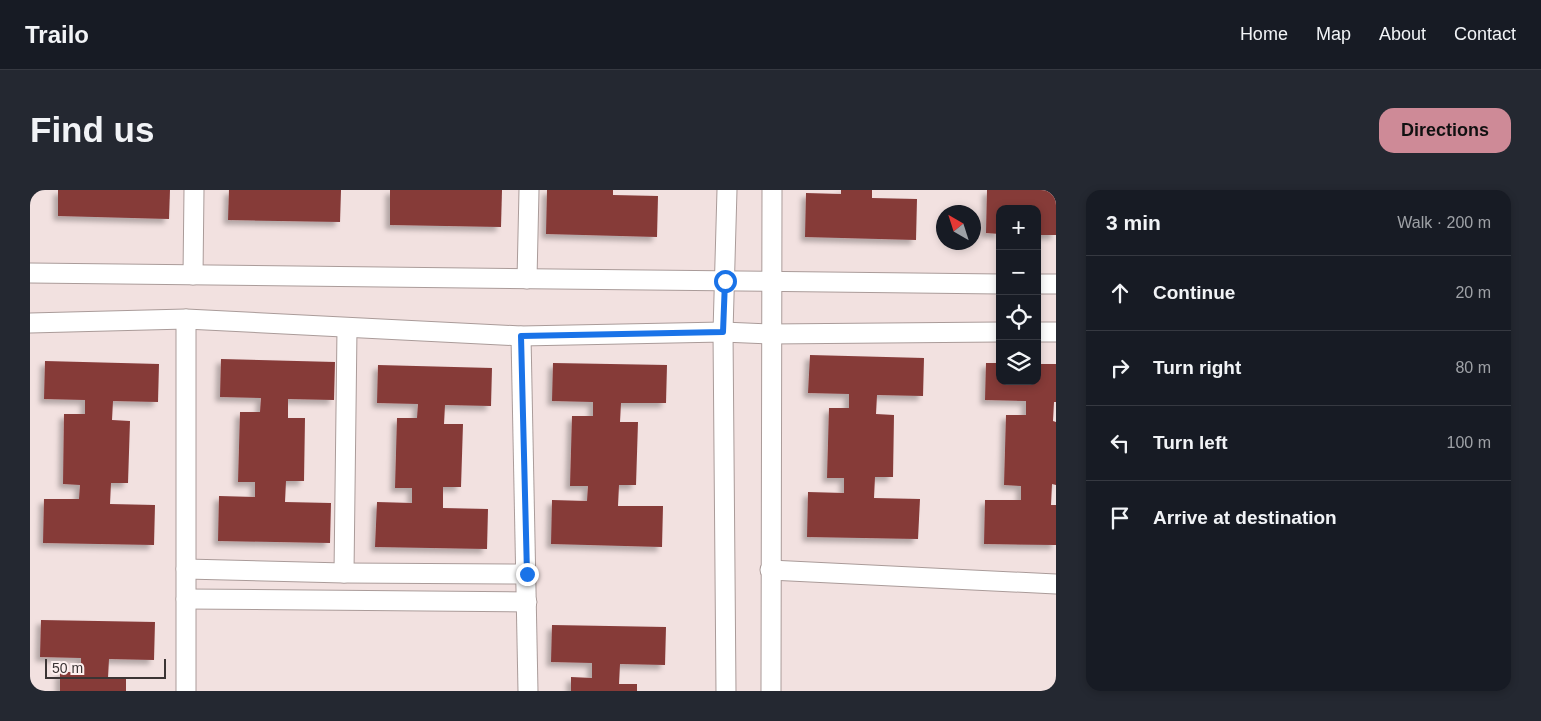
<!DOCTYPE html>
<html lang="en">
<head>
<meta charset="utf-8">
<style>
	body { margin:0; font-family:Arial,sans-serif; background:#242831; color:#f1f3f6 }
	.controls { position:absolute; right:15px; top:15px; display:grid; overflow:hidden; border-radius:10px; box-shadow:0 2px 8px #0003 }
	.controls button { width:45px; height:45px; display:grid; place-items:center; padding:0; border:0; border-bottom:1px solid #363941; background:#171b24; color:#f1f3f6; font:25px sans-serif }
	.compass { position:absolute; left:906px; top:15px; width:45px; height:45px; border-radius:50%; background:#171b24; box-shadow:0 2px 8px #0003; rotate:321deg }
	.scale { position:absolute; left:15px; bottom:12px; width:121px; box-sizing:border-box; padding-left:5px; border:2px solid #3b3434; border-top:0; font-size:14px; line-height:18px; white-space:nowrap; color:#3b3434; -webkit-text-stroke:4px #fdefee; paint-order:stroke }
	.stop { position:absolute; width:15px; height:15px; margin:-11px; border:4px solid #1a73e8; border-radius:50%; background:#fff }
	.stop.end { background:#1a73e8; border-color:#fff; box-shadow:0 1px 5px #0008 }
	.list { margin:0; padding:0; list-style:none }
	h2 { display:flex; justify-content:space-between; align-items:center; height:65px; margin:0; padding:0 20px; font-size:21px }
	h2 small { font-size:16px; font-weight:400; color:#9ea1a6 }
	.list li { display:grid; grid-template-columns:32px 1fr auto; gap:15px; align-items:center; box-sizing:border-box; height:75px; padding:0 20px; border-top:1px solid #363941 }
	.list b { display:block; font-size:19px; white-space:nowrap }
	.list em { font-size:16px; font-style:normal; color:#9ea1a6 }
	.icon { flex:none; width:28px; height:28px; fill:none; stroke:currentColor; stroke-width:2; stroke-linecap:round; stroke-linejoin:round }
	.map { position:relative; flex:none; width:1026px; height:501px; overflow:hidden; border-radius:15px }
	header { display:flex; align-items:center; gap:30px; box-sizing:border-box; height:70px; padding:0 25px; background:#171b24; border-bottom:1px solid #363941 }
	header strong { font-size:24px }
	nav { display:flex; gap:28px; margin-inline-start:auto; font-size:18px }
	.intro { display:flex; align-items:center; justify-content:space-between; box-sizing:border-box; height:120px; padding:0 30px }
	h1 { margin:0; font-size:35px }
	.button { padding:12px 22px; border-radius:15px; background:#ce8a97; color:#111; font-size:18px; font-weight:700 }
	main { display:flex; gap:30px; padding:0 30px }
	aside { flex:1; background:#171b24; border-radius:15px; box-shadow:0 2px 8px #0003 }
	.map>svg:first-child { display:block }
	.building { fill:#863a39; filter:url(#shadow) }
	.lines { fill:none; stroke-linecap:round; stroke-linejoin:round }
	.minor-casing { stroke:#aa9b99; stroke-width:21 }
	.minor { stroke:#fff; stroke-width:19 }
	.route { stroke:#1a73e8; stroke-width:6 }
</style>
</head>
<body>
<header>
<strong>Trailo</strong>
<nav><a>Home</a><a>Map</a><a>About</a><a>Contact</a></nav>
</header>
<div class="intro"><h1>Find us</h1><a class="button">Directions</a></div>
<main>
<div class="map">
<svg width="1026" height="501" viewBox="0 0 1026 501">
	<defs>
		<filter id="shadow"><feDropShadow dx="-4.5" dy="4.5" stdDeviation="2.5" flood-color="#0004"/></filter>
	</defs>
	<rect width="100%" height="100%" fill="#f2e1e0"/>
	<!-- building -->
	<g class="building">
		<path d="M28 0H140L139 29 28 26Z"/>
		<path d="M199 0H311L310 32 198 30Z"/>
		<path d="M360 0H472L471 37 360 35Z"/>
		<path d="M517 0H583V5L628 6 627 47 516 44Z"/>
		<path d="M811 0H842V8L887 9 886 50 775 47 776 3 811 4Z"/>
		<path d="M957 0H1024L1023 5H1026V45H1007V19H970V44L956 43Z"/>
		<path d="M780 165 894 168 893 206 847 205 846 224 864 225 863 287H845L844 308 890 309 888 349 777 347 778 302 814 303V288H797L799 218H819V204L778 203Z"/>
		<path d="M191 169 305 172 304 210 258 209V228H275L274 291H256L255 312 301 313 300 353 188 351 189 306 225 307V292H208L210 222H230L231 208 190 207Z"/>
		<path d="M15 171 129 174 128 212 83 211 82 230 100 231 98 293H81L80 314 125 315 124 355 13 353 14 309H49L50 295 33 294 34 224H55V210L14 209Z"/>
		<path d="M523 173 637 175 636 213H591L590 232H608L606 295H589L588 316H633L632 357 521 354 522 310 557 311 558 296H540L542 226H563V212L522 211Z"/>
		<path d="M956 173H970V191H1007V174H1026V212H1024L1023 231 1026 232V295L1022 294 1021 315H1026V355L954 354 955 310H991V296L974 295 976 225H996V211L955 210Z"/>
		<path d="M348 175 462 178 461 216 415 215 414 234H433L431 297H413V318L458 319 457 359 345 357 347 312 382 313V298H365L367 228H387L388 214 347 213Z"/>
		<path d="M11 430 125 432 124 470 79 469 78 488 96 489V501H30V482H51V468L10 467Z"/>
		<path d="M522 435 636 437 635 475 590 474 589 494H607V501H541V487L562 488V473L521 472Z"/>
	</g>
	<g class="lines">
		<defs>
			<g id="minor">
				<path d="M0 83 970 94"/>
				<path d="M163 85 164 0"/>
				<path d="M497 89 499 0"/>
				<path d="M1007 94H1026"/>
				<path d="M0 133 156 129 491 146 693 142 740 144 970 142"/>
				<path d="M1007 142H1026"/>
				<path d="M491 146 498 501"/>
				<path d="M156 379 314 383 497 384"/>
				<path d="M740 380 1026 394"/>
				<path d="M314 383 317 139"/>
				<path d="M156 409 497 412"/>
				<path d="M156 501V129"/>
				<path d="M696 501 693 142 697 0"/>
				<path d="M741 501 742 0"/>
			</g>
		</defs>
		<!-- minor casing -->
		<use href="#minor" class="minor-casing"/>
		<!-- minor -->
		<use href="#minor" class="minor"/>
	</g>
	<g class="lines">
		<!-- route -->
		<path class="route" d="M497 384 491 146 693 142 695 91"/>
	</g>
</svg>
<div class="controls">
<button>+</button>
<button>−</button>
<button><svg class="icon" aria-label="locate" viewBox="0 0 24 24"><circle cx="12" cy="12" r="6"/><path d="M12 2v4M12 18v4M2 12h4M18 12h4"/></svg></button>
<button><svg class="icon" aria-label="layers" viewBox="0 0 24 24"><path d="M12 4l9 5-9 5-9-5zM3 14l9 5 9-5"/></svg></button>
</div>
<svg class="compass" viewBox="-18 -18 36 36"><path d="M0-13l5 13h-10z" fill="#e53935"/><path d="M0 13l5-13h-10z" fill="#9ea1a6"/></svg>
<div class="scale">50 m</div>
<div class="stop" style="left:695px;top:91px"></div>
<div class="stop end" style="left:497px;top:384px"></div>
</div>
<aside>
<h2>3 min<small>Walk · 200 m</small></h2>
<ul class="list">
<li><svg class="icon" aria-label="ahead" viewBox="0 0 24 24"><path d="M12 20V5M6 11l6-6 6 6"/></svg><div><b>Continue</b></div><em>20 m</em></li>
<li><svg class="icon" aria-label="right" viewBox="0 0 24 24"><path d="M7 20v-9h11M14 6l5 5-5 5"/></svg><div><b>Turn right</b></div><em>80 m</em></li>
<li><svg class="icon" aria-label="left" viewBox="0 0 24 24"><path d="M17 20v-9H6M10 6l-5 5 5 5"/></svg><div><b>Turn left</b></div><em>100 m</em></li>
<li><svg class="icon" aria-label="arrive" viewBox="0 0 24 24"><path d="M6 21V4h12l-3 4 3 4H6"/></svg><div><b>Arrive at destination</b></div></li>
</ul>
</aside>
</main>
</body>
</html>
